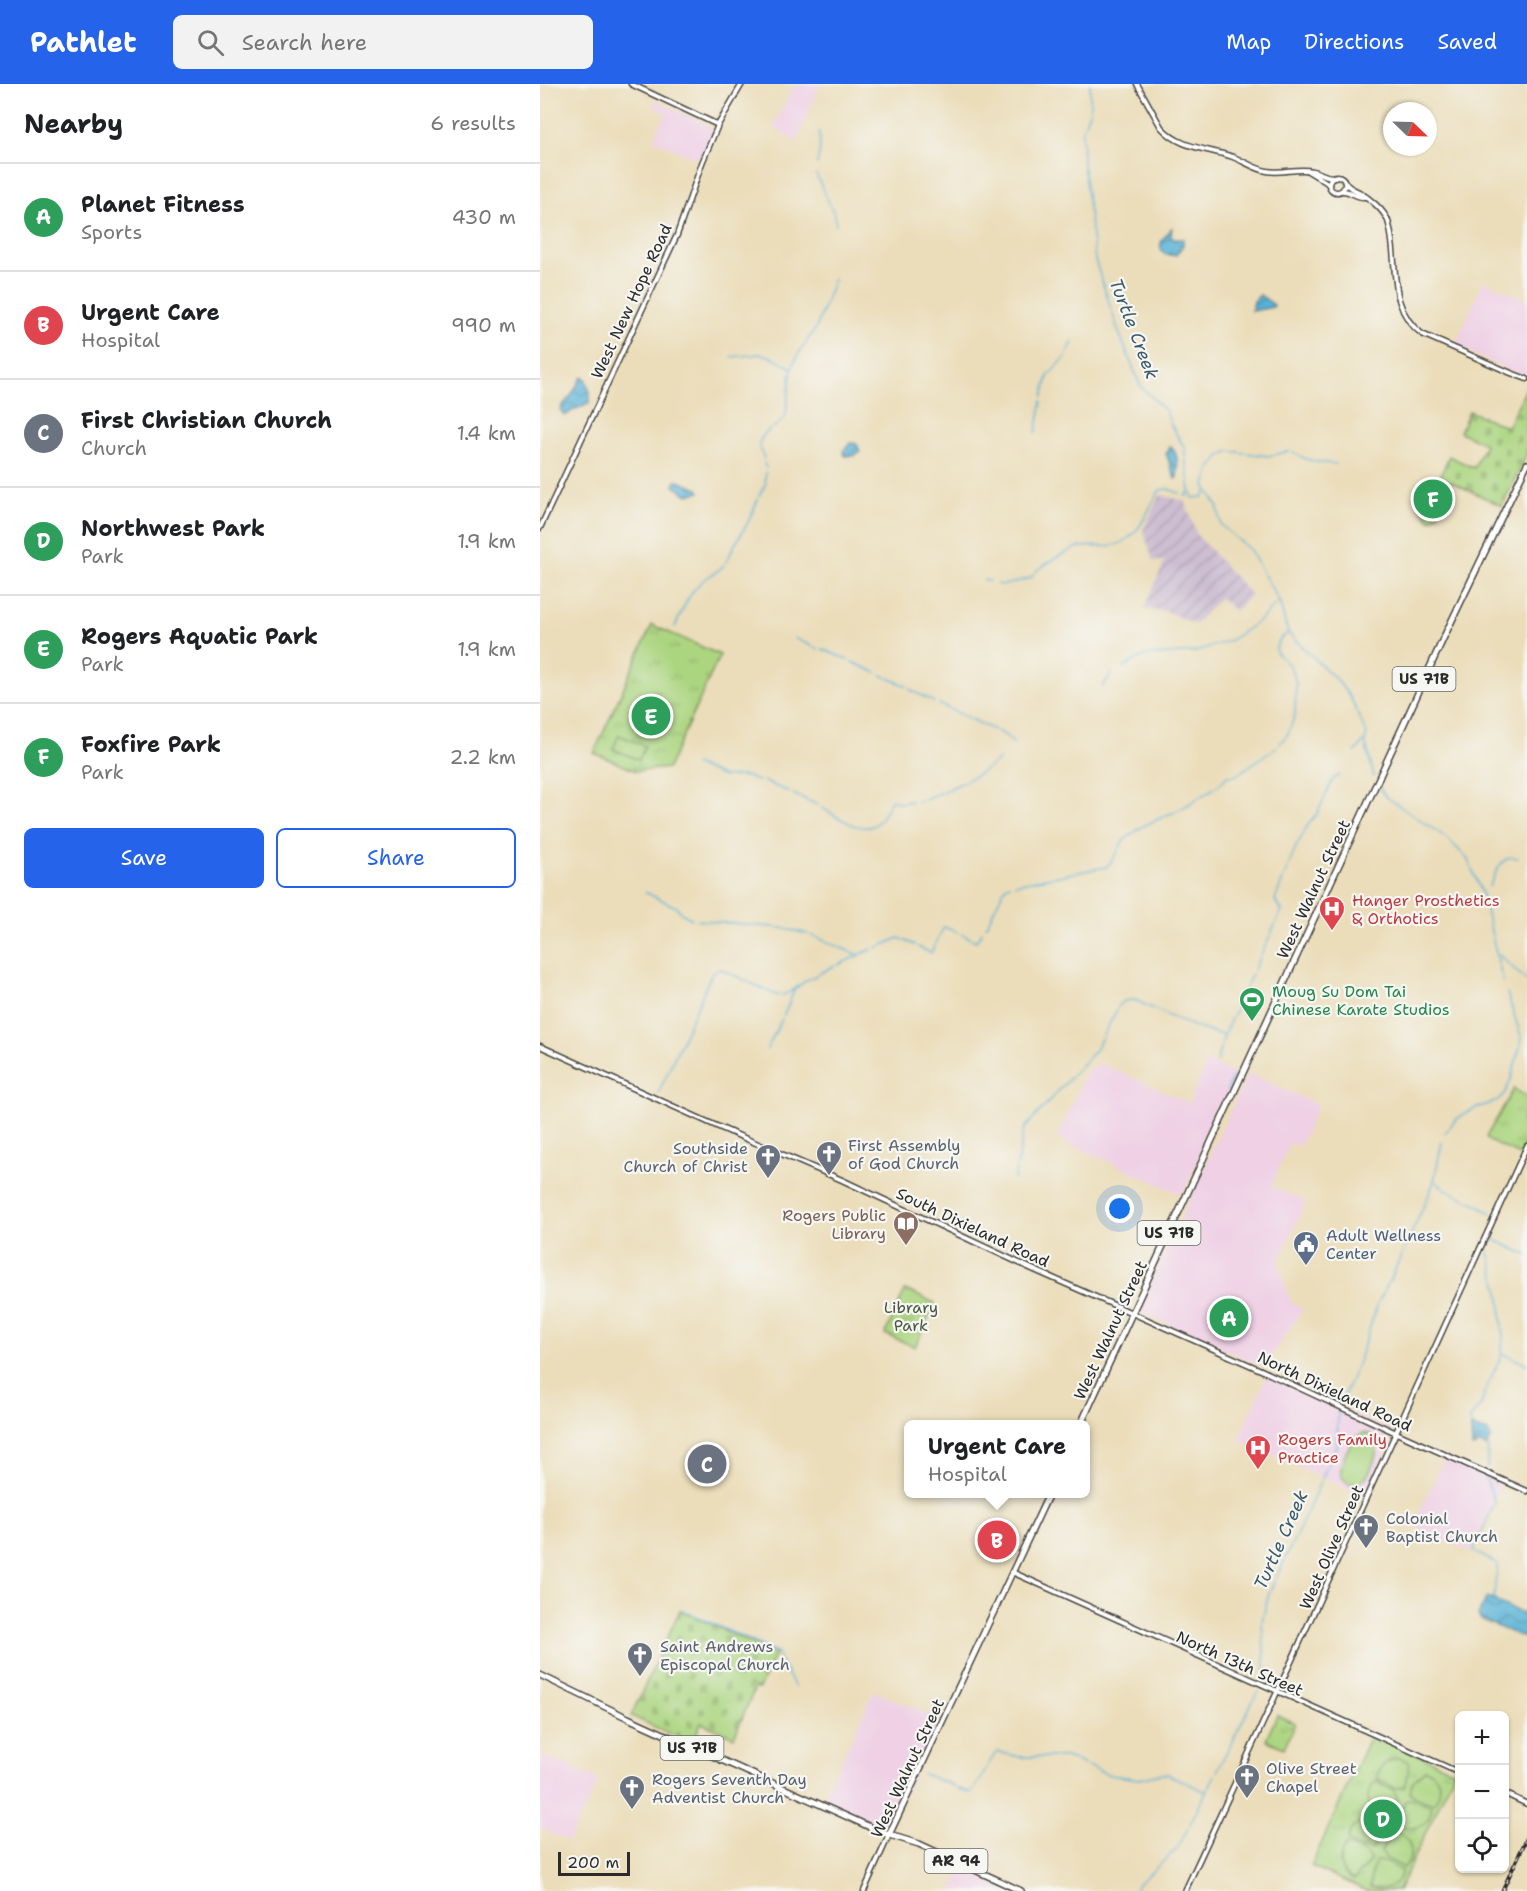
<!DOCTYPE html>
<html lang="en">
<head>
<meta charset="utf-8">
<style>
	body { margin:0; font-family:"Shantell Sans",sans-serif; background:#f2f2f2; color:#202124 }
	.controls { position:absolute; right:18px; bottom:18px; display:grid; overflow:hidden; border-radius:9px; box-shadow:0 2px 4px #0004 }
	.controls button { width:54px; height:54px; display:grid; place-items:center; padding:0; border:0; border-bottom:2px solid #e0e0e0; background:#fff; color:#202124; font:30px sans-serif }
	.compass { position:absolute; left:843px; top:18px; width:54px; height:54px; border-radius:50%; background:#fff; box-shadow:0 2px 4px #0004; rotate:113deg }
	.scale { position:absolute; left:18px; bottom:15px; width:72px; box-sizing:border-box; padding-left:6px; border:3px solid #2b2b2b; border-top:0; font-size:16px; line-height:21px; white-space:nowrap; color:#2b2b2b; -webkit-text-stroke:4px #f6f6f2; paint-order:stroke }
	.you { position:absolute; left:580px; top:1125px; width:21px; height:21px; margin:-15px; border:4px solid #fff; border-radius:50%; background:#1a73e8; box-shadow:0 0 0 9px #1a73e833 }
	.badge { display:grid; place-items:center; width:39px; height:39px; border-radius:50%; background:#2563eb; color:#fff; font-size:20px; font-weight:700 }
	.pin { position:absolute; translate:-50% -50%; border:3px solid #fff; box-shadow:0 2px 6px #0006 }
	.popup { position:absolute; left:364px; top:1336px; width:186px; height:78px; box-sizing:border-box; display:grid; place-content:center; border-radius:9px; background:#fff; filter:drop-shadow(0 2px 4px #0005); font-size:20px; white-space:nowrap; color:#757577 }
	.popup b { font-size:22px; color:#202124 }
	.popup::after { content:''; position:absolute; left:50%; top:100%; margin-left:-12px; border:12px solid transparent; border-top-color:#fff }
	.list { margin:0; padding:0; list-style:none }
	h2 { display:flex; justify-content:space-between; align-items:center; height:78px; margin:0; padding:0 24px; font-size:26px }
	h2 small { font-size:20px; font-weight:400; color:#757577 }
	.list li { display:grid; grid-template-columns:39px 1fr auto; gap:18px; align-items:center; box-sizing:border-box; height:108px; padding:0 24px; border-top:2px solid #e0e0e0 }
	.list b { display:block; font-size:22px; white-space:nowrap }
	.list p { margin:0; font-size:20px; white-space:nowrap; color:#757577 }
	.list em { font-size:20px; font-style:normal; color:#757577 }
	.actions { display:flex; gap:12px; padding:18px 24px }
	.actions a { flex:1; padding:14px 0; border:2px solid #2563eb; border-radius:9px; text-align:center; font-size:21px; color:#2563eb }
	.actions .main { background:#2563eb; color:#fff }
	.icon { flex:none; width:33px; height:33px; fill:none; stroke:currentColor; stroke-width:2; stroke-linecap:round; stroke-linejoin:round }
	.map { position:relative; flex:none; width:987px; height:1807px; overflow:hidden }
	header { display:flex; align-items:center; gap:36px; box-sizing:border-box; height:84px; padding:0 30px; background:#2563eb; color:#fff }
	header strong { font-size:28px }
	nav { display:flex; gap:33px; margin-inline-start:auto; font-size:21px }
	.search { width:420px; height:54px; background:#f2f2f2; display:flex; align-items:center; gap:15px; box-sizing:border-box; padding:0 21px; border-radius:9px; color:#757577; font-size:22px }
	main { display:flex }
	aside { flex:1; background:#fff }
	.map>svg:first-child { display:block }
	.built { fill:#efd0e5 }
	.industrial { fill:url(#industrial-furrows) }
	.grass { fill:url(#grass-tufts); stroke:#6c8056; stroke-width:1.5 }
	.cemetery { fill:url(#cemetery-stones); stroke:#6c8056; stroke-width:1.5 }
	.garden { fill:#acd580; stroke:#6c8056; stroke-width:1.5 }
	.water { fill:url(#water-waves); stroke:#426e80; stroke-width:1.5 }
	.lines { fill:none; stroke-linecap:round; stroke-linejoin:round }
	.stream { stroke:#59b2d6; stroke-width:1.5 }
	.secondary-casing { stroke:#484640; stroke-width:7 }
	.primary-casing { stroke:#484640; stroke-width:8 }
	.secondary { stroke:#fff; stroke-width:4 }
	.primary { stroke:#fff; stroke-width:5 }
	.rail-casing { stroke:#2b2b2b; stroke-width:4 }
	.rail { stroke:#f6f6f2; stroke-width:1.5; stroke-dasharray:4.5; stroke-linecap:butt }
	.labels { text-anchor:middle; stroke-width:4.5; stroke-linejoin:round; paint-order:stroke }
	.shield { fill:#f6f6f2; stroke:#686867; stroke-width:1.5 }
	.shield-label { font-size:15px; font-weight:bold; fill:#2b2b2b }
	.street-label { font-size:16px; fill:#2b2b2b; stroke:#f6f6f2 }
	.health-label { font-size:16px; fill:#be3a42; stroke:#f6f6f2; text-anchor:start }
	.leisure-label { font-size:16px; fill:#27864d; stroke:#f6f6f2; text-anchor:start }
	.worship-label { font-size:16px; fill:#5b616d; stroke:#f6f6f2; text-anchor:start }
	.education-label { font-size:16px; fill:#785e54; stroke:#f6f6f2; text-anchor:end }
	.service-label { font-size:16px; fill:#4e5e75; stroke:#f6f6f2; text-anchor:start }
	.park-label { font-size:16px; fill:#4b5640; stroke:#f6f6f2 }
	.water-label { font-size:18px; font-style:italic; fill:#3b5a67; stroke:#f6f6f2 }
</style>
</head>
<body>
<header>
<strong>Pathlet</strong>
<div class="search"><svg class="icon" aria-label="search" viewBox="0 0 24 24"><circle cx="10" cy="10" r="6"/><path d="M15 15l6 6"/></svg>Search here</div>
<nav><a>Map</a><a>Directions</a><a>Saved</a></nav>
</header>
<main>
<aside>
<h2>Nearby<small>6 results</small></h2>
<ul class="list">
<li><span class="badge" style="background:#2e9e5b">A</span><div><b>Planet Fitness</b><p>Sports</p></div><em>430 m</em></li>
<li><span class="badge" style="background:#e0444e">B</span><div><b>Urgent Care</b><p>Hospital</p></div><em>990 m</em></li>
<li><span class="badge" style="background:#6b7280">C</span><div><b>First Christian Church</b><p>Church</p></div><em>1.4 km</em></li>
<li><span class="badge" style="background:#2e9e5b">D</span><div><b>Northwest Park</b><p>Park</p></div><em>1.9 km</em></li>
<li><span class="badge" style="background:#2e9e5b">E</span><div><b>Rogers Aquatic Park</b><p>Park</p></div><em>1.9 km</em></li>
<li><span class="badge" style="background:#2e9e5b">F</span><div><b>Foxfire Park</b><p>Park</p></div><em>2.2 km</em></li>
</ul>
<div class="actions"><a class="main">Save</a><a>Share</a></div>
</aside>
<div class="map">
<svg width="987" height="1807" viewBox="0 0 987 1807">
	<defs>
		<pattern id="industrial-furrows" width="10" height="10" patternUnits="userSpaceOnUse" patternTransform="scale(1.5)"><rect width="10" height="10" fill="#cdbed2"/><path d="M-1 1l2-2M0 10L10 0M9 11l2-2" fill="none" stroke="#b0a3b4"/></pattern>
		<pattern id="grass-tufts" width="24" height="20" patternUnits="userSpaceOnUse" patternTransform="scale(1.5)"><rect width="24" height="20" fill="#acd580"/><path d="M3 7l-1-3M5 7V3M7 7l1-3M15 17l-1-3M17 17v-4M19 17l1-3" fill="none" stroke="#94b76f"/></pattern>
		<pattern id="cemetery-stones" width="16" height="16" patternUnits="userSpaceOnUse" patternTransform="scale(1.5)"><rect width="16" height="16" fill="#acd580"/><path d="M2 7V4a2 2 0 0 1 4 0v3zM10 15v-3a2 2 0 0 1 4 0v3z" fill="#94b76f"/></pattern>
		<pattern id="water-waves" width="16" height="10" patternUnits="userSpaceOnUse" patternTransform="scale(1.5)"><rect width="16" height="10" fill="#59b2d6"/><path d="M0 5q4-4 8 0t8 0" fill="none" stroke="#4a91ae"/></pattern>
	</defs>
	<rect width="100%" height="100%" fill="#f6f6f2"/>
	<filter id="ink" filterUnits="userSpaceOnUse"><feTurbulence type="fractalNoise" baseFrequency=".0167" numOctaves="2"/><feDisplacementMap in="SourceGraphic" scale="12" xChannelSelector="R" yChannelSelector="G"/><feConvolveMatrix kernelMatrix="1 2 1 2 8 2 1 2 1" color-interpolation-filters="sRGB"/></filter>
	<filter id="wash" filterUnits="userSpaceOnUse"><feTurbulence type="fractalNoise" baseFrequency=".008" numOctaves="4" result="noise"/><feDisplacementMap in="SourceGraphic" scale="24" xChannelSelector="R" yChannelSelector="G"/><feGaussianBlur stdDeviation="1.35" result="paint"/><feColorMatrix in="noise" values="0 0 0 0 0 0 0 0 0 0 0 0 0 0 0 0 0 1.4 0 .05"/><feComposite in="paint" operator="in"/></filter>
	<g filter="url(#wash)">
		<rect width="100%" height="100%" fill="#ebddb9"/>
		<!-- built -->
		<g class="built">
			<path d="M255 0H279L257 58 233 43Z"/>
			<path d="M116 16 172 44 173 48 160 76 113 56 126 29 113 23Z"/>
			<path d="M943 197 987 216V292L974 288 915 262Z"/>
			<path d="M667 978 693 989 696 993 643 1109 640 1110 517 1054 546 988 560 979 649 1019Z"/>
			<path d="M708 989 778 1021 760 1062 750 1059 731 1102 766 1118 738 1179 751 1218 763 1225 724 1283 598 1227Z"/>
			<path d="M727 1292 855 1348 826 1413 698 1356Z"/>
			<path d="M905 1372 962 1398 931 1468 873 1442Z"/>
			<path d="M334 1607 401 1636 351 1739 346 1743 340 1744 282 1717Z"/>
			<path d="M0 1670 59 1696 28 1757 0 1744Z"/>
			<path d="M423 1783 474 1807H412Z"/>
		</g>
		<!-- industrial -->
		<path class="industrial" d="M620 411 645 417 657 451 711 511 695 527 680 513 655 540 625 527 604 525 625 477H613L603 446Z"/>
		<!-- grass -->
		<g class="grass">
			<path d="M900 396 909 402C904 414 903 430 890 436L879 422 882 406 893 403Z"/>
			<path d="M112 541 180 571 128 684 96 687 54 669Z"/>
			<path d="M974 1005 987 1013V1025L982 1036 984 1038 983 1041 987 1043V1055L980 1071 949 1057 946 1053Z"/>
			<path d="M365 1206 395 1219 375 1263 345 1250Z"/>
			<path d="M737 1631 755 1639 744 1664 726 1656Z"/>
			<path d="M831 1650 915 1687 858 1807H827L771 1782Z"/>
		</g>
		<!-- cemetery -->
		<g class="cemetery">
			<path d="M987 303V370L962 422 903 394 901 391 909 372 934 384 945 360 920 348 929 327 967 343Z"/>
			<path d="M140 1526 235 1570 219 1605 215 1604 194 1653 161 1639 152 1660 91 1632Z"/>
		</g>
		<!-- garden -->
		<g class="garden">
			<path d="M79 651 105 662 99 676 73 665Z"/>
			<path d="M823 1349 830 1350 836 1356C840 1365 831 1390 823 1396 819 1400 814 1400 809 1400L801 1392C798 1380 811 1354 823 1349Z"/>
			<path d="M860 1674 869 1678 867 1696 864 1703 855 1704 837 1694C840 1682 847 1675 860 1674Z"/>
			<path d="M885 1685C901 1692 904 1707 893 1720L875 1713 870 1708 872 1699Z"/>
			<path d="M836 1697 853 1706 858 1714 855 1720 841 1733C826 1724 824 1710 836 1697Z"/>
			<path d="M867 1715 874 1716 892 1723C889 1741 877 1748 861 1742L862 1723Z"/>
			<path d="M824 1736 838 1739 837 1758 832 1766 826 1765 808 1758C808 1746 814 1740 824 1736Z"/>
			<path d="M858 1748C873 1757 875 1771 864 1784L847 1775 841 1767 844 1762Z"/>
			<path d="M806 1761 824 1768 830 1775 827 1781 814 1796C798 1789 797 1775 806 1761Z"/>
			<path d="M838 1777 845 1778 862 1787C859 1803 845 1807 830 1803 831 1794 831 1782 838 1777Z"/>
		</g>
		<!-- water -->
		<g class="water">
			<path d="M632 143 631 152 634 155H643V161L636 171H626L623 169C615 157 628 153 632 143Z"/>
			<path d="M720 211 734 221 733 223 712 227 714 217Z"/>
			<path d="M42 293 45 294 50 309V318L32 327 25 332 21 328 22 322 31 312Z"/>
			<path d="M311 359 317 360 320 368 313 372H305L303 367Z"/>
			<path d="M631 362C639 371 638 382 637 394L635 395 626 369 629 367V363Z"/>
			<path d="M136 397H139L158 405 160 408 148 411 134 402Z"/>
			<path d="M931 1343 948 1348 951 1354 946 1363 941 1360 932 1363Z"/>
			<path d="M947 1513 987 1532V1555L941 1536 938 1531Z"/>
		</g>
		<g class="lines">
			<!-- stream -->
			<g class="stream">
				<path d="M550 0V26L542 47 543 79 555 176 578 246 601 303 626 327 630 339 644 363 650 406 653 414 663 413 667 406 677 421 681 441 710 466 739 517 748 549 798 597 811 615 827 650 825 657 834 693"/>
				<path d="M277 80 280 64 279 48"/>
				<path d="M276 90 294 130 296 141"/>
				<path d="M191 273 220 270 229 272 252 284"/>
				<path d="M503 313 508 292 524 275 533 258"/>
				<path d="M233 344 244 335 246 330 250 297 253 281 259 269 277 242 294 195"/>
				<path d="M496 348 502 317"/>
				<path d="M753 368C765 377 781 379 796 380"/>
				<path d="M224 375 219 361 222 353 230 345"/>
				<path d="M224 379 226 384"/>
				<path d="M667 405 665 401 671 383 680 372 689 367 729 372 749 367"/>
				<path d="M645 411 647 412 649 407"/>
				<path d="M219 412 226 399 225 395 226 388"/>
				<path d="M186 478C190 472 192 465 195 460 205 445 212 432 218 415"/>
				<path d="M495 488C502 482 531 464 540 463 556 461 572 466 586 456 605 442 608 424 620 406L628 405 640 409"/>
				<path d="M444 496 450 497"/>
				<path d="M456 500C469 503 478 496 491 494L493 491"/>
				<path d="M135 543C142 526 150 506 165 495 172 490 178 488 184 481"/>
				<path d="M254 554 278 565"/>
				<path d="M282 565 308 576"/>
				<path d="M312 578 337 589"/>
				<path d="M584 583 603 572 655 568 691 556 720 536 738 518"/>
				<path d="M341 591 367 602"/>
				<path d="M562 603 572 589"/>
				<path d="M369 605 394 618"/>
				<path d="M399 620 454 646"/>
				<path d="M457 647 466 652 473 659"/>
				<path d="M740 659 748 650 755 631 756 598 750 582 736 568C736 557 740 555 748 549"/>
				<path d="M815 668 824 658"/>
				<path d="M154 680 183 693 204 692 218 697"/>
				<path d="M223 697 249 708"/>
				<path d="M840 704 845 712 908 755 927 774 942 809 963 898"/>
				<path d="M253 710 278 721"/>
				<path d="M377 717C384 717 388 713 395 711 418 701 440 691 460 675"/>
				<path d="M282 724C296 732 326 754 339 737 344 731 347 722 352 715L360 719 371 717"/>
				<path d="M475 800 566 783 572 777 583 757 603 742 641 725 679 701 687 692H695L737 663"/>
				<path d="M949 803C955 791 960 770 978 774"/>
				<path d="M105 808 138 824 141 829 152 835"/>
				<path d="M157 836 242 844 268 850"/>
				<path d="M446 842 464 806 467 801 470 800"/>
				<path d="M421 850 436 857 442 848"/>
				<path d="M271 851 318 871"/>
				<path d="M378 863 391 869 404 843 417 848"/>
				<path d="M336 864 359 854 375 861"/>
				<path d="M959 871 987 897"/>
				<path d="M298 881 332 865"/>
				<path d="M714 886 742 826 735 817 736 813 756 763 768 741 777 730 793 695 800 691"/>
				<path d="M578 923 584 917 594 916C614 924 665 951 684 950L712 890"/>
				<path d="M244 931 254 907"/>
				<path d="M227 965 242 935"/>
				<path d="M678 977V972L684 952"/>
				<path d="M687 1006 693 992"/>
				<path d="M118 1010 172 889 176 886 181 885 236 911C249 912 256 903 267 896 276 891 285 887 294 882"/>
				<path d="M905 1049 916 1035 936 1024 957 1017 965 1009 971 995 982 955 967 909"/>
				<path d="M477 1082 484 1045 555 966 577 926"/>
				<path d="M474 1096 476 1086"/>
				<path d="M896 1098C911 1112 935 1116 952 1130"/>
				<path d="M953 1155 987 1171"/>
				<path d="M961 1269 987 1280"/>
				<path d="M801 1319 819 1276 838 1219 852 1192 890 1108 894 1097 902 1058"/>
				<path d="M931 1342 930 1334 941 1321 946 1304 961 1273 963 1256 960 1213 948 1164 956 1140"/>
				<path d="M947 1384 948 1359 947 1358"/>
				<path d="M945 1392 955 1419 933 1467 958 1480 955 1499 954 1515"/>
				<path d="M142 1526 238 1569 239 1575 255 1603"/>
				<path d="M726 1597 722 1537 729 1509 765 1433 797 1360 798 1328"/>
				<path d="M677 1687 716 1611 719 1608"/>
				<path d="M383 1690 414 1702"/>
				<path d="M417 1704 431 1709C443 1697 446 1680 457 1668L481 1673H526L570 1691 599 1695 620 1690H627L667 1708"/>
				<path d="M650 1740 675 1691"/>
				<path d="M638 1763 648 1745"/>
				<path d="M594 1807 598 1800 637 1765"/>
			</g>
		</g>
	</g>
	<g filter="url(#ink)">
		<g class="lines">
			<defs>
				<g id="secondary">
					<path d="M91 0 178 41"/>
					<path d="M597 0 621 43C640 65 667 64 693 73 704 77 715 85 727 87 742 90 758 83 773 87 782 89 786 94 795 93"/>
					<path d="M768 87 786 98 789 101"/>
					<circle cx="797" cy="100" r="8"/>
					<path d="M805 98C808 104 813 105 819 108 829 114 844 126 848 137 860 175 845 223 882 250L971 289 987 295"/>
					<path d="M803 107C811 107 817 114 825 113"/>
					<path d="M0 444 137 151 162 79 178 41 202 0"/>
					<path d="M0 962 181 1044 302 1096 490 1184 721 1286 852 1347 987 1407"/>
					<path d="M472 1488 920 1689"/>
					<path d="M964 1709 987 1720"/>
					<path d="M324 1807 349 1751"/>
					<path d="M645 1807 751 1578 987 1062"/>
				</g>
				<g id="primary">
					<path d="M541 1340 903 555 987 380"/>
					<path d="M0 1591 88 1634 319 1738 343 1749 379 1760 481 1807"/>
					<path d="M349 1751 509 1410"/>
				</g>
			</defs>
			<!-- secondary casing -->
			<use href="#secondary" class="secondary-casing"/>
			<!-- primary casing -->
			<use href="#primary" class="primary-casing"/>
			<!-- secondary -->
			<use href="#secondary" class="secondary"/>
			<!-- primary -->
			<use href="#primary" class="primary"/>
			<defs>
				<path id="rail" d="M962 1807 987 1754"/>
			</defs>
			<!-- rail casing -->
			<use href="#rail" class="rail-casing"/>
			<!-- rail -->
			<use href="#rail" class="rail"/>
		</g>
	</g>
	<!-- icons -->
	<defs>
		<symbol id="hospital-pin" viewBox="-11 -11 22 30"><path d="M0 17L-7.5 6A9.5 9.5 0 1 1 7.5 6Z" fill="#e0444e" stroke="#f6f6f2"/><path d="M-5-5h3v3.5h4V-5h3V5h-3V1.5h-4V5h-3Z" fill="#fff"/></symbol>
		<symbol id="stadium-pin" viewBox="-11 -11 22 30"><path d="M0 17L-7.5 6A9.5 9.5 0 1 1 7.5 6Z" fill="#2e9e5b" stroke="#f6f6f2"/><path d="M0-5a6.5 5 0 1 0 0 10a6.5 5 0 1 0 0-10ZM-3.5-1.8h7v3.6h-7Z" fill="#fff"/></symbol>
		<symbol id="church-pin" viewBox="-11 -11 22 30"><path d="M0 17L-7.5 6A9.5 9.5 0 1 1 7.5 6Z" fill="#6b7280" stroke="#f6f6f2"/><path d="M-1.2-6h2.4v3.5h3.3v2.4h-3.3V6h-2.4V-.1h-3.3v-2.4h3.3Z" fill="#fff"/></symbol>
		<symbol id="library-pin" viewBox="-11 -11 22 30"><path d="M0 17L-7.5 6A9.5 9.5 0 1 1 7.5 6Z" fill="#8d6e63" stroke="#f6f6f2"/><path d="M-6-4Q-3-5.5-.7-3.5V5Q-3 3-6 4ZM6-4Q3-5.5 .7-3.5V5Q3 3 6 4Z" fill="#fff"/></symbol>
		<symbol id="civic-pin" viewBox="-11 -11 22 30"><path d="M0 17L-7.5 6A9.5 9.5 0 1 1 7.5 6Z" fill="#5c6f8a" stroke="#f6f6f2"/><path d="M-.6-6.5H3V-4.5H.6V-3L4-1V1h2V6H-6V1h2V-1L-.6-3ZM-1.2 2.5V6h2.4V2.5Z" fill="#fff"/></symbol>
	</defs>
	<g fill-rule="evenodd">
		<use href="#hospital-pin" x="777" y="810" width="30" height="40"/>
		<use href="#stadium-pin" x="697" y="901" width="30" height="40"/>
		<use href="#church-pin" x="274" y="1055" width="30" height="40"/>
		<use href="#church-pin" x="213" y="1058" width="30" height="40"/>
		<use href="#library-pin" x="351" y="1125" width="30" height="40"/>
		<use href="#civic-pin" x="751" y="1145" width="30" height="40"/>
		<use href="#hospital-pin" x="703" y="1349" width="30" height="40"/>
		<use href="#church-pin" x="811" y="1428" width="30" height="40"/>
		<use href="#church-pin" x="85" y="1556" width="30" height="40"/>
		<use href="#church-pin" x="692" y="1678" width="30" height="40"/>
		<use href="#church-pin" x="77" y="1689" width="30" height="40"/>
	</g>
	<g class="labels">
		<!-- shield labels -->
		<g class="shield">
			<rect x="852.5" y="583" width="63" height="24" rx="4.5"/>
			<rect x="597.5" y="1137" width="63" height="24" rx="4.5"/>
			<rect x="120.5" y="1652" width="63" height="24" rx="4.5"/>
			<rect x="384.5" y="1765" width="63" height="24" rx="4.5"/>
		</g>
		<g class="shield-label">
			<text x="884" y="600">US 71B</text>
			<text x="629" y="1154">US 71B</text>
			<text x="152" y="1669">US 71B</text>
			<text x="416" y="1782">AR 94</text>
		</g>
		<!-- street labels -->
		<g class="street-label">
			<text transform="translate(91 217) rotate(-65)" y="6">West New Hope Road</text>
			<text transform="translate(773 805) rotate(-65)" y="6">West Walnut Street</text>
			<text transform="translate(433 1143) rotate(25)" y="6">South Dixieland Road</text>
			<text transform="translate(570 1246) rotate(-65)" y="6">West Walnut Street</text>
			<text transform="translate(795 1307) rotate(25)" y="6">North Dixieland Road</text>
			<text transform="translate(791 1463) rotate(-66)" y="6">West Olive Street</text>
			<text transform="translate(700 1579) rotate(24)" y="6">North 13th Street</text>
			<text transform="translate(367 1684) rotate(-65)" y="6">West Walnut Street</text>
		</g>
		<!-- health labels -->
		<g class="health-label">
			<text x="812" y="822">Hanger Prosthetics<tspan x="812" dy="18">&amp; Orthotics</tspan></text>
			<text x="738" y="1361">Rogers Family<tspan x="738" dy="18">Practice</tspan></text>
		</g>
		<!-- leisure labels -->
		<g class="leisure-label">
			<text x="732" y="913">Moug Su Dom Tai<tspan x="732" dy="18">Chinese Karate Studios</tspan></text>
		</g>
		<!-- worship labels -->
		<g class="worship-label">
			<text x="308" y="1067">First Assembly<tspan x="308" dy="18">of God Church</tspan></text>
			<text x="208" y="1070" text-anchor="end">Southside<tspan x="208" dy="18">Church of Christ</tspan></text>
			<text x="846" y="1440">Colonial<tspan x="846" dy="18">Baptist Church</tspan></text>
			<text x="120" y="1568">Saint Andrews<tspan x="120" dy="18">Episcopal Church</tspan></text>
			<text x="726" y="1690">Olive Street<tspan x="726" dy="18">Chapel</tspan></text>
			<text x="112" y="1701">Rogers Seventh Day<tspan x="112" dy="18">Adventist Church</tspan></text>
		</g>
		<!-- education labels -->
		<g class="education-label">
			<text x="346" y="1137">Rogers Public<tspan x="346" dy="18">Library</tspan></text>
		</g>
		<!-- service labels -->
		<g class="service-label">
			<text x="786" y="1157">Adult Wellness<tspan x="786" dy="18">Center</tspan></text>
		</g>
		<!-- park labels -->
		<g class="park-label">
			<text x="371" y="1229">Library<tspan x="371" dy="18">Park</tspan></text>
		</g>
		<!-- water labels -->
		<g class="water-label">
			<text transform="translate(594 245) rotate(69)" y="6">Turtle Creek</text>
			<text transform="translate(741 1456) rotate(-66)" y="6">Turtle Creek</text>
		</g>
	</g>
</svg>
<div class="controls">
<button>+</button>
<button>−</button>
<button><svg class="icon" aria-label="locate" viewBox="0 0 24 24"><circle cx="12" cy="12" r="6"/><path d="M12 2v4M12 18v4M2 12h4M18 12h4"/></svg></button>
</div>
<svg class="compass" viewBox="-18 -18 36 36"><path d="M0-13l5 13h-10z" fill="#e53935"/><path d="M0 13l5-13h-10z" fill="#757577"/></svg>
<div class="scale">200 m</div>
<div class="you"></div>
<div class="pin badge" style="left:689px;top:1234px;background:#2e9e5b">A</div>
<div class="pin badge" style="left:457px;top:1456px;background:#e0444e">B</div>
<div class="popup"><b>Urgent Care</b>Hospital</div>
<div class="pin badge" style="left:167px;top:1380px;background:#6b7280">C</div>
<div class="pin badge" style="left:843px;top:1735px;background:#2e9e5b">D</div>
<div class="pin badge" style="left:111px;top:632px;background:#2e9e5b">E</div>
<div class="pin badge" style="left:893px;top:415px;background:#2e9e5b">F</div>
</div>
</main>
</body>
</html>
